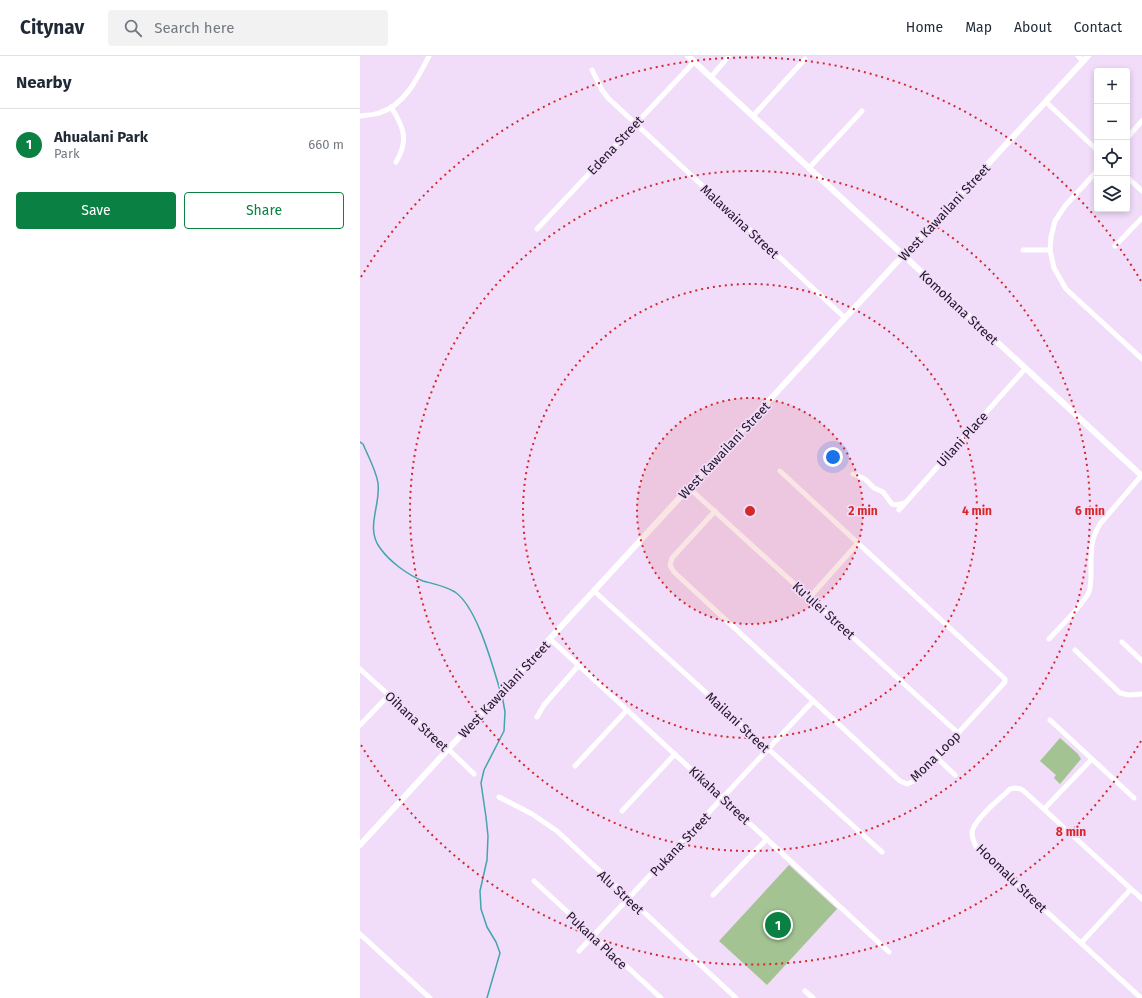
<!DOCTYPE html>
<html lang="en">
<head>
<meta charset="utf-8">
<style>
	body { margin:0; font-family:"Fira Sans",sans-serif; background:#f2f2f3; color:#1f2937 }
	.controls { position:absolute; right:12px; top:12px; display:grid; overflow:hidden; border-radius:4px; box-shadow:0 2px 6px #0003 }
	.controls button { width:36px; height:36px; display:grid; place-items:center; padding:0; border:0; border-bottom:1px solid #e0e1e3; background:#fff; color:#1f2937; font:20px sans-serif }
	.you { position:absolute; left:473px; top:401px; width:14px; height:14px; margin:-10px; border:3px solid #fff; border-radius:50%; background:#1a73e8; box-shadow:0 0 0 6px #1a73e833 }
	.badge { display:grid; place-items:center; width:26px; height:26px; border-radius:50%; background:#0b8043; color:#fff; font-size:13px; font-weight:700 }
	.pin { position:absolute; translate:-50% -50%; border:2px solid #fff; box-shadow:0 1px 4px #0006 }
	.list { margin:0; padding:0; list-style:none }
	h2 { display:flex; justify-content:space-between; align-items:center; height:52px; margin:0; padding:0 16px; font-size:17px }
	h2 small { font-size:13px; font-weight:400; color:#747a83 }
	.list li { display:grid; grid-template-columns:26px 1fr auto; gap:12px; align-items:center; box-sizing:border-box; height:72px; padding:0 16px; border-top:1px solid #e0e1e3 }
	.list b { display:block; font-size:15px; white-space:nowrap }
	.list p { margin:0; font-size:13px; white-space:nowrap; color:#747a83 }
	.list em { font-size:13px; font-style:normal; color:#747a83 }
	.actions { display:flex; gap:8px; padding:12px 16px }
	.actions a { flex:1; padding:9px 0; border:1px solid #0b8043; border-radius:4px; text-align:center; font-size:14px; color:#0b8043 }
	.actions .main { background:#0b8043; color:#fff }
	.icon { flex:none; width:22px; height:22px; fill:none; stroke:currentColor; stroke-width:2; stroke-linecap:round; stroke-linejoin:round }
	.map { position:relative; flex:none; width:782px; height:942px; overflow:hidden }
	header { display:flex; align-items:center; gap:24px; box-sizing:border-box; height:56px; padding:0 20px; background:#fff; border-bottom:1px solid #e0e1e3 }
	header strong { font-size:19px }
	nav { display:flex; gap:22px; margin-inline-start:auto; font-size:14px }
	.search { width:280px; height:36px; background:#f2f2f3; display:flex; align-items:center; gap:10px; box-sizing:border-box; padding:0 14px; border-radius:4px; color:#747a83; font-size:15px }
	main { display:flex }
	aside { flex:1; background:#fff }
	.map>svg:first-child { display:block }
	.green { fill:#a3c492 }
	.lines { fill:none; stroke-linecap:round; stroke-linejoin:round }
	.stream { stroke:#43a5ab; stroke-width:1.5 }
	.minor { stroke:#fff; stroke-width:5 }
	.tertiary { stroke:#fff; stroke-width:6 }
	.ring { fill:none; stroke:#d62828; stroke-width:2; stroke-dasharray:2 4 }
	.labels { text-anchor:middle; stroke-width:3.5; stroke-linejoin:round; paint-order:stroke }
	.street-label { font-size:13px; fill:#211526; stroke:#f1dcfa }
	.centre { fill:#d62828; stroke:#f1dcfa; stroke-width:2 }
	.ring-label { font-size:12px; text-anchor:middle; font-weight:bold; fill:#d62828; stroke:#f1dcfa; stroke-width:3.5; stroke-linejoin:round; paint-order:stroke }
</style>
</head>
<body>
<header>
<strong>Citynav</strong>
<div class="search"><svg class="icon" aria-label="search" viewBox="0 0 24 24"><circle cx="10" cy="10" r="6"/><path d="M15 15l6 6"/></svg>Search here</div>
<nav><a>Home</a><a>Map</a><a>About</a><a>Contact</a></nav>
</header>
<main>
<aside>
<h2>Nearby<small></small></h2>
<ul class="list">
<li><span class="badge">1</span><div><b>Ahualani Park</b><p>Park</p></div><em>660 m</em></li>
</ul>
<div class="actions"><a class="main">Save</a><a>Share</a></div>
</aside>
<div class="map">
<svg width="782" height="942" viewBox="0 0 782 942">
	<rect width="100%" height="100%" fill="#f1dcfa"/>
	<!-- green -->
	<g class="green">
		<path d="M700 682 718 698 721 703 700 728 694 722 696 719 680 705Z"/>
		<path d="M429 809 477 853 407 929 359 885Z"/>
	</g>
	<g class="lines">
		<!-- stream -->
		<g class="stream">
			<path d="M0 386 3 388C8 400 16 414 18 427 21 449 5 472 20 492 30 506 48 519 63 525 74 528 85 530 95 536 117 551 132 608 140 634"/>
			<path d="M127 942 140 897 136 886 127 871 121 853 120 835 127 804 128 780 126 761 121 727 124 714 144 675 145 656 142 639"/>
		</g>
		<!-- minor -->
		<g class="minor">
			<path d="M718 0 723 5"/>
			<path d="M232 14 242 34 248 42 485 262"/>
			<path d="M351 21 369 0"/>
			<path d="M686 46 737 94"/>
			<path d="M31 51C44 71 49 85 36 106"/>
			<path d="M0 60C6 59 13 59 19 57 44 50 58 22 69 0"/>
			<path d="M393 60 445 3"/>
			<path d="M767 82 782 65"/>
			<path d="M449 112 502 55"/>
			<path d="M737 115 705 150 695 165 691 181 690 194 694 212 706 233 782 303"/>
			<path d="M767 121 782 135"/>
			<path d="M177 173 334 6"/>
			<path d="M755 190 782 162"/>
			<path d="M663 194H690"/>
			<path d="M493 418 505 423 514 432 523 436 532 448 537 449 544 447"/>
			<path d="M329 432 598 677"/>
			<path d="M539 454 665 313"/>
			<path d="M355 455 312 502 310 509 314 516 540 725 547 728 554 725 645 626V623L420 415"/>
			<path d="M234 535 522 796"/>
			<path d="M449 542 498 487"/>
			<path d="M190 583 529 896"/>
			<path d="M689 583C699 572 723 549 729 536 731 530 731 522 731 515 731 496 730 484 740 468L782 419"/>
			<path d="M762 586 782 605"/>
			<path d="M715 594 760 637 769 639 782 638"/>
			<path d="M0 613 84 689 114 718"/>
			<path d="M177 661 184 649 219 609"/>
			<path d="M690 664 774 742"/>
			<path d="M0 669 29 639"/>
			<path d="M576 701 595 719"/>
			<path d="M215 710 267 654"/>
			<path d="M139 741 172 758 197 775 376 942"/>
			<path d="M685 752 732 703"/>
			<path d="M262 755 315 698"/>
			<path d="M174 825 301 942"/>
			<path d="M353 839 407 783"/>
			<path d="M0 878 70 942"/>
			<path d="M721 887 771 833"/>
			<path d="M219 895 453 645"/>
			<path d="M445 935 453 942"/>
			<path d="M781 942 617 792C614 787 612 782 612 776 614 764 637 745 646 737L650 733 655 732 661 733 665 736 782 843"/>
		</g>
		<!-- tertiary -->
		<g class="tertiary">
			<path d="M328 0 782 420"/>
			<path d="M0 789 485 262 728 0"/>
		</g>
	</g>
	<!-- distance rings -->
	<circle cx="390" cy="455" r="113" fill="#d62828" fill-opacity=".12"/>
	<g class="ring">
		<circle cx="390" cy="455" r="113"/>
		<circle cx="390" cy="455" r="227"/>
		<circle cx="390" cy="455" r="340"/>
		<path d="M781 685A454 454 0 0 1 1 689M1 221A454 454 0 0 1 781 225"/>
	</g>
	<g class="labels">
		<!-- street labels -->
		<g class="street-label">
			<text transform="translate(255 89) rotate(-47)" y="5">Edena Street</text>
			<text transform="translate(584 156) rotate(-47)" y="5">West Kawailani Street</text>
			<text transform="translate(380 165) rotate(43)" y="5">Malawaina Street</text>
			<text transform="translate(599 251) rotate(43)" y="5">Komohana Street</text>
			<text transform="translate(602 383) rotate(-48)" y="5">Uilani Place</text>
			<text transform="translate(364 394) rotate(-47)" y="5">West Kawailani Street</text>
			<text transform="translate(464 554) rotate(42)" y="5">Ku'ulei Street</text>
			<text transform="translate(144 633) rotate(-47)" y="5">West Kawailani Street</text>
			<text transform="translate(57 665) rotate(43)" y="5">Oihana Street</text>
			<text transform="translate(378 666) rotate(43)" y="5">Mailani Street</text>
			<text transform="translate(575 700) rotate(-45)" y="5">Mona Loop</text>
			<text transform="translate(360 739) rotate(43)" y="5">Kikaha Street</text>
			<text transform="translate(320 788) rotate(-47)" y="5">Pukana Street</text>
			<text transform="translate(652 822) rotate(44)" y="5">Hoomalu Street</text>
			<text transform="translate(261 836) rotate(43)" y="5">Alu Street</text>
			<text transform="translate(237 884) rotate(43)" y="5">Pukana Place</text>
		</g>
	</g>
	<circle cx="390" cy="455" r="6" class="centre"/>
	<g class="ring-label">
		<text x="503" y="459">2 min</text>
		<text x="617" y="459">4 min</text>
		<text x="730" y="459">6 min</text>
		<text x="711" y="780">8 min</text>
	</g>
</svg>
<div class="controls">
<button>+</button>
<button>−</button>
<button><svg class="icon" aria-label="locate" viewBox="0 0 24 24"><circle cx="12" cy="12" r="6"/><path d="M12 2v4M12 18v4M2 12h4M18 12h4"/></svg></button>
<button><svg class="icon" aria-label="layers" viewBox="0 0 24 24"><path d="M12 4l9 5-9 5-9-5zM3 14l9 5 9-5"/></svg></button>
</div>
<div class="you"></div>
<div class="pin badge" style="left:418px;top:869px">1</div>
</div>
</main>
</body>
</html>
